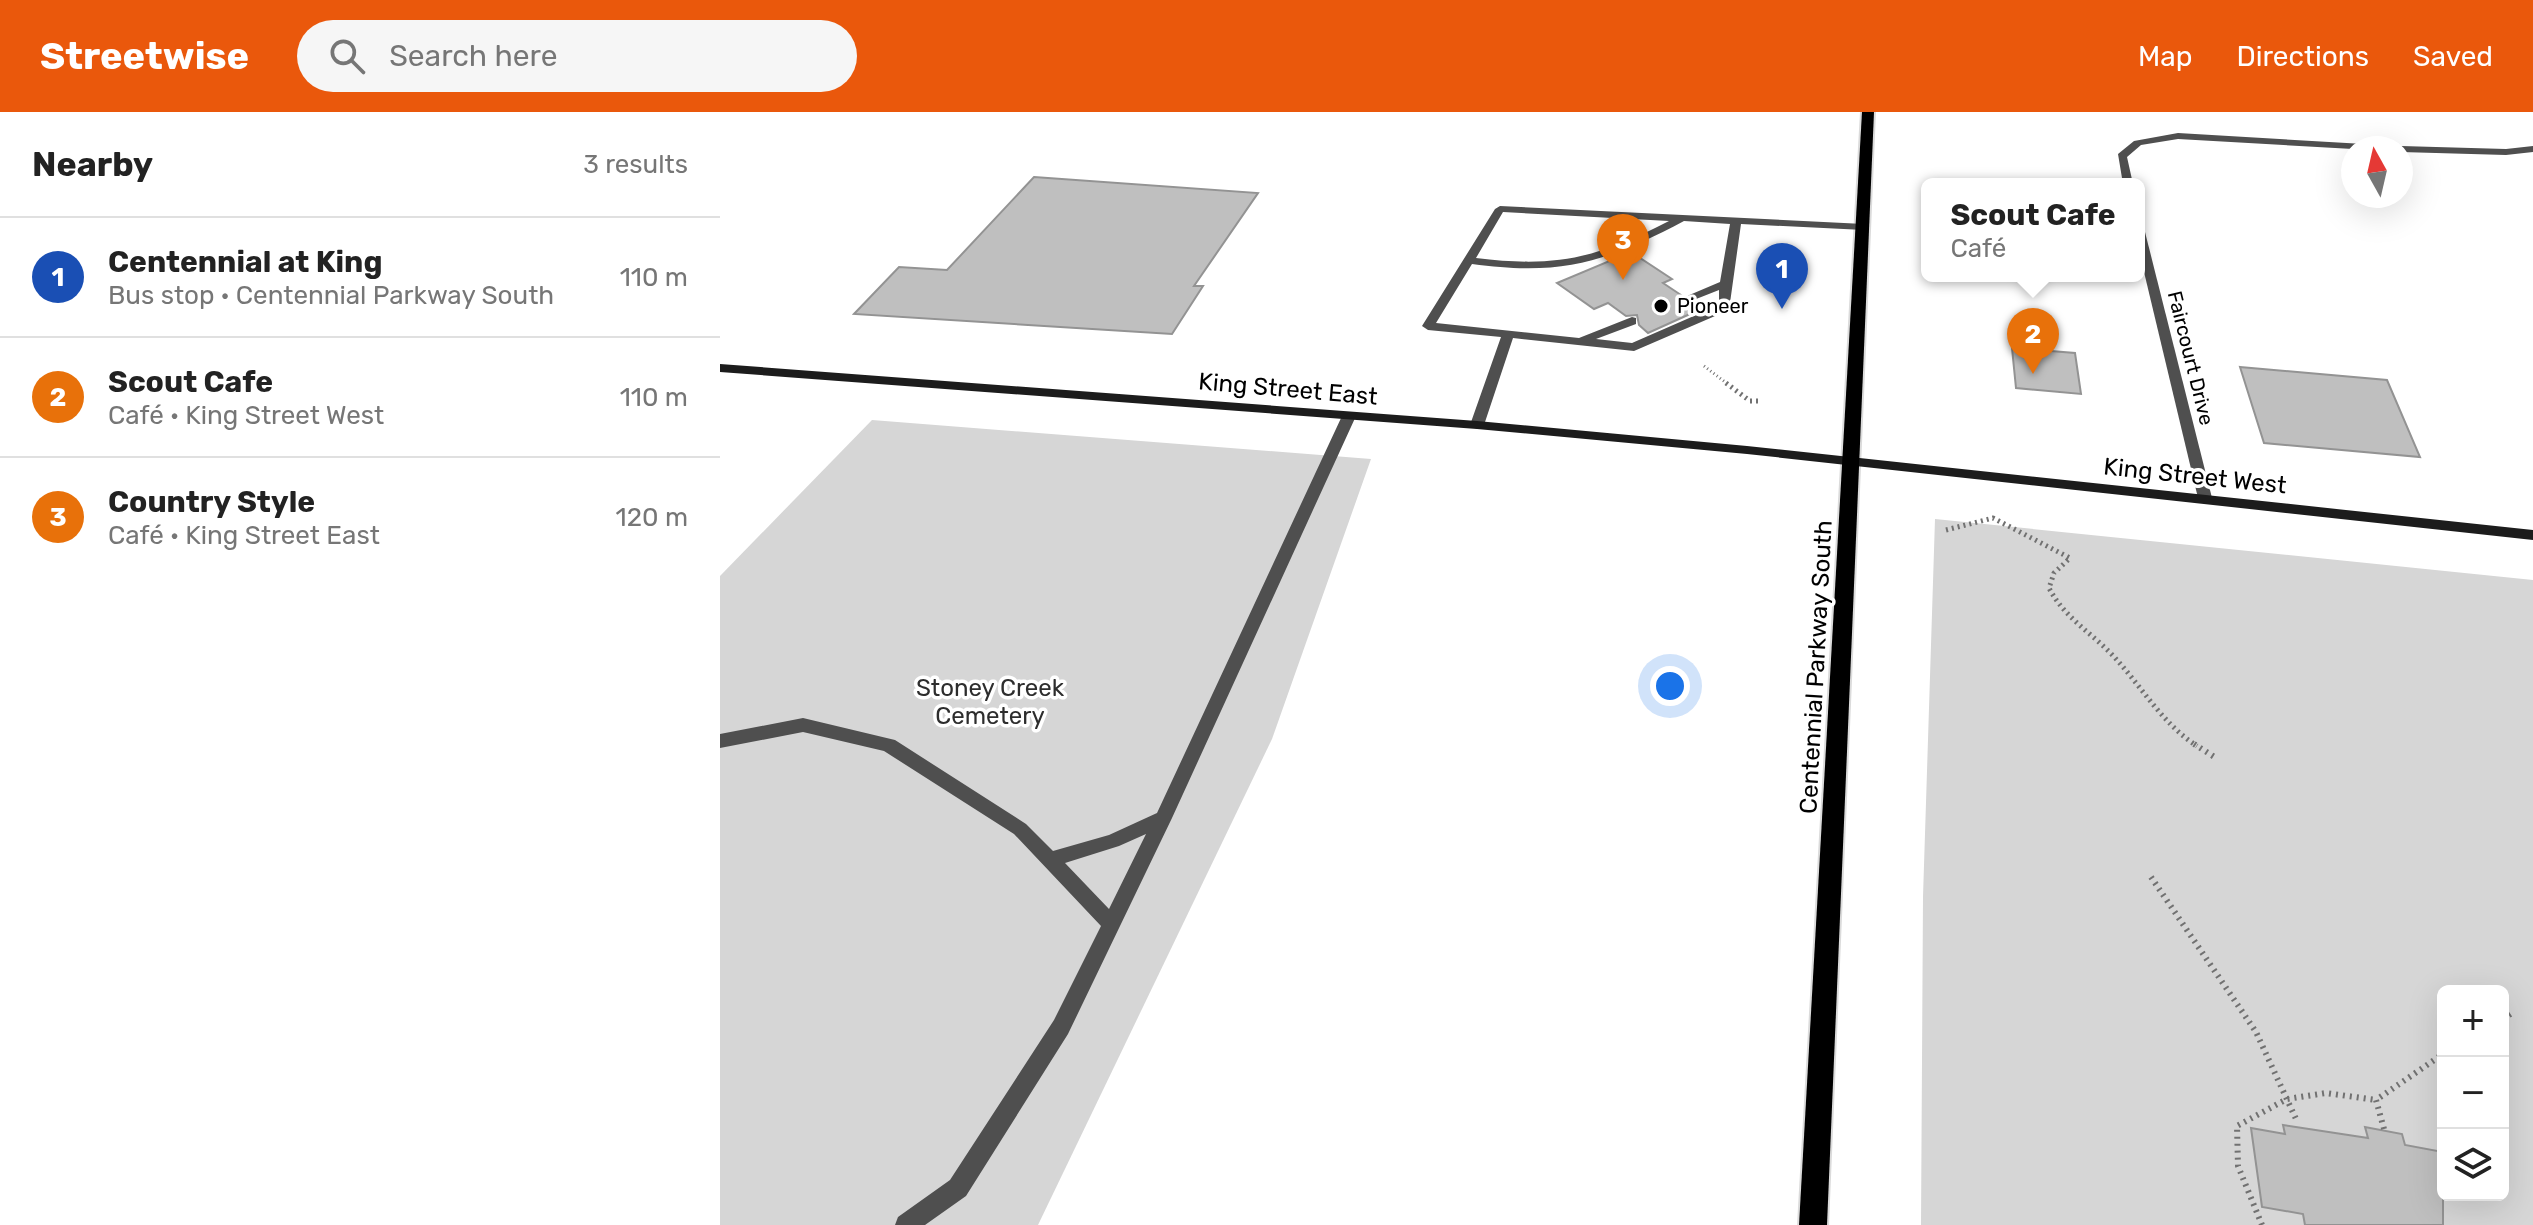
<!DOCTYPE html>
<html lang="en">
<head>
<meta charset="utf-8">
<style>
	body { margin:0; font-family:Rubik,sans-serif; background:#f6f6f6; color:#222 }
	.controls { position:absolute; right:24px; bottom:24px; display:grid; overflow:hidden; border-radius:12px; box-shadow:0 8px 32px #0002 }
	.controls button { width:72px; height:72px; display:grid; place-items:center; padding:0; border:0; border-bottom:2px solid #e0e0e0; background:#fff; color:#222; font:40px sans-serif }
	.compass { position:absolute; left:1621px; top:24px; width:72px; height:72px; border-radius:50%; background:#fff; box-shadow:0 8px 32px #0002; rotate:352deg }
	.you { position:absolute; left:950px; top:574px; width:28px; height:28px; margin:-20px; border:6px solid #fff; border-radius:50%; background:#1a73e8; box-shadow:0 0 0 12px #1a73e833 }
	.badge { display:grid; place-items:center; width:52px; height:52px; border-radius:50%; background:#ea580c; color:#fff; font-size:26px; font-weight:700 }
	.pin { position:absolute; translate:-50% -66px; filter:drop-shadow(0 2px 4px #0008) }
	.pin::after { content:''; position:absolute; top:42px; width:28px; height:24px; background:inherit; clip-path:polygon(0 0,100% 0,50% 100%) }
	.popup { position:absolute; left:1201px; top:66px; width:224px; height:104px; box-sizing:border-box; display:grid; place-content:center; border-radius:12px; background:#fff; filter:drop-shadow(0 2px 6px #0005); font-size:26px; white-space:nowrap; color:#767676 }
	.popup b { font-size:30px; color:#222 }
	.popup::after { content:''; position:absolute; left:50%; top:100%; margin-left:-16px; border:16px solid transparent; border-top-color:#fff }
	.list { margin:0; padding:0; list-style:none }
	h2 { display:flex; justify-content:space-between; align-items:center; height:104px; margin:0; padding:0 32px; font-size:34px }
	h2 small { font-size:26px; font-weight:400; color:#767676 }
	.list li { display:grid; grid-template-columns:52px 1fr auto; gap:24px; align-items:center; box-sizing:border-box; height:120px; padding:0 32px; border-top:2px solid #e0e0e0 }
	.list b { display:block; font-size:30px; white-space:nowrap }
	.list p { margin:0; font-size:26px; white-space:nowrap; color:#767676 }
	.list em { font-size:26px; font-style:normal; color:#767676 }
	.icon { flex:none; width:44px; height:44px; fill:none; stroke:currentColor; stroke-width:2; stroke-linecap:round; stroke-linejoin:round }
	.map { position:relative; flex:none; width:1813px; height:1113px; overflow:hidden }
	header { display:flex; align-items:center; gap:48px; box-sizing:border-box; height:112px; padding:0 40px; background:#ea580c; color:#fff }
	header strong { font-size:38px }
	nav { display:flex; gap:44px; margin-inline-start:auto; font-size:28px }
	.search { width:560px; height:72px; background:#f6f6f6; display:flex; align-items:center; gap:20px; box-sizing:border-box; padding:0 28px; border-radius:44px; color:#767676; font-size:30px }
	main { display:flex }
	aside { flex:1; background:#fff }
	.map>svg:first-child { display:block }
	.green { fill:#d6d6d6; fill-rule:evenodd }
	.building { fill:#bfbfbf; stroke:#939393; stroke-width:2 }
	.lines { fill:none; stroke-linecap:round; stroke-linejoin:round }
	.primary-casing { stroke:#dbdbdb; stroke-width:4 }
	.path-far2 { stroke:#717171; stroke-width:3; stroke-dasharray:1 3; stroke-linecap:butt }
	.path-far1 { stroke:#717171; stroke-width:5; stroke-dasharray:2 4; stroke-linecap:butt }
	.path { stroke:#717171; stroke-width:6; stroke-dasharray:2 5; stroke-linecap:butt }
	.lane { fill:#4f4f4f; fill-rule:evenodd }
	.street { fill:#4f4f4f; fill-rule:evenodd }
	.secondary { fill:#1c1c1c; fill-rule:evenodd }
	.primary { fill:#000; fill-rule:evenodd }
	.poi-dot { fill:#000; stroke:#fff; stroke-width:3 }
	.labels { text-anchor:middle; stroke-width:7; stroke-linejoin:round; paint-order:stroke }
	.far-poi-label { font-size:20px; fill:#000; stroke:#fff; text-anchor:start }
	.far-street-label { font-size:20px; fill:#000; stroke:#fff }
	.street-label { font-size:24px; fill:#000; stroke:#fff }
	.park-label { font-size:24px; fill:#2d2d2d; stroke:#fff }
</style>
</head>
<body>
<header>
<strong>Streetwise</strong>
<div class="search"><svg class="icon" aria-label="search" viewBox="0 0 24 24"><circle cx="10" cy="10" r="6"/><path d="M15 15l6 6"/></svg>Search here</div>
<nav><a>Map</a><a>Directions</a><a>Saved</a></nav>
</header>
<main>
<aside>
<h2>Nearby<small>3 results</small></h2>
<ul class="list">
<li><span class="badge" style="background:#1a4fb4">1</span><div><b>Centennial at King</b><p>Bus stop · Centennial Parkway South</p></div><em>110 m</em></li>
<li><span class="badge" style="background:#e8710a">2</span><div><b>Scout Cafe</b><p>Café · King Street West</p></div><em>110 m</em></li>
<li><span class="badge" style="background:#e8710a">3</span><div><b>Country Style</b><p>Café · King Street East</p></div><em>120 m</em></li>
</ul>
</aside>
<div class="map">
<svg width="1813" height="1113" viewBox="0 0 1813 1113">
	<rect width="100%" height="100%" fill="#fff"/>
	<!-- green -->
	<g class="green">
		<path d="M152 308 651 347 552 627 318 1113H0V464Z"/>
		<path d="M1215 407 1813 468V1113H1201L1203 785ZM1723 879H1783V1083H1723Z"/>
	</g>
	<!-- building -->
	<g class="building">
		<path d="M314 65 538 81 474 174H483L452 222 134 202 179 155 227 158Z"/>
		<path d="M911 140 952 167 943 171 961 183 958 190 964 194 973 192 981 197 928 221 919 213 917 203 906 204 888 191 874 197 837 171Z"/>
		<path d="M1292 236 1355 241 1361 282 1296 276Z"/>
		<path d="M1520 255 1667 268 1700 345 1544 331Z"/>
		<path d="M1563 1013 1648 1026 1645 1015 1682 1022 1685 1033 1723 1040V1113H1585L1583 1102 1542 1095 1531 1016 1565 1022Z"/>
	</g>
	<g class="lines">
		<defs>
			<path id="primary" d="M1142 0H1154L1107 1113H1079Z"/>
		</defs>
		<!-- primary casing -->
		<use href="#primary" class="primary-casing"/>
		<!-- path-far2 -->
		<path class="path-far2" d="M984 254 1009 273"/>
		<!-- path-far1 -->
		<g class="path-far1">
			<path d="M1006 271 1030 289H1041"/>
			<path d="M1226 418 1273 406 1350 446 1334 461 1329 476C1345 507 1374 522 1397 548 1423 577 1444 613 1477 634"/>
		</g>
		<!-- path -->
		<g class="path">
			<path d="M1474 632 1496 646"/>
			<path d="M1431 765 1536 920 1576 1007"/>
			<path d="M1783 907 1792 901"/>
			<path d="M1664 1017 1656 988 1723 942"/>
			<path d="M1542 1113 1518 1054 1517 1014 1567 987 1606 981 1656 988"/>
		</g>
		<!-- lane -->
		<g class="lane">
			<path d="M780 94 1144 112 1149 115 1144 118 1021 112 1009 198 914 239 793 226 764 313 757 317 750 313 781 225 708 218 702 214 775 97ZM783 100 949 109C877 146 837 156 756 146ZM964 109 1010 112 1000 170 960 187 966 191 999 178V193L912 231 876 227 916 212V206L912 205 859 226 716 211 752 152C841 164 885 151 964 109Z"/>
			<path d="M629 300 636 304 452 706 348 922 246 1084 205 1113H175L178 1105 230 1068 334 908 381 814 294 722 164 639 83 620 0 636V622L83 606 175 628 306 712 333 739 389 723 437 701 622 304ZM426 722 389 797 345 751 399 734Z"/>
		</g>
		<!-- street -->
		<g class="street">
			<path d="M1458 21 1661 33 1666 36 1633 37 1458 27 1421 33 1407 45 1413 72H1403L1398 42 1414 29Z"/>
			<path d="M1681 34 1786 37 1813 34V40L1786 43 1681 40V36H1677Z"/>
			<path d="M1419 113 1424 116 1492 386 1485 391 1478 386 1419 139Z"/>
		</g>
		<!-- secondary -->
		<path class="secondary" d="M0 252 757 309 1027 334 1813 418V428L1027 342 757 317 0 260Z"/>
		<!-- primary -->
		<use href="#primary" class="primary"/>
	</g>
	<!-- markers -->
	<circle class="poi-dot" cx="941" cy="194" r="8"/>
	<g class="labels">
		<!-- far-poi labels -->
		<g class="far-poi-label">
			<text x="957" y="201">Pioneer</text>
		</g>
		<!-- far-street labels -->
		<g class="far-street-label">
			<text transform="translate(1471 246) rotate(76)" y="7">Faircourt Drive</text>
		</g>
		<!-- street labels -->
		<g class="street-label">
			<text transform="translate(568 277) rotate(5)" y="8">King Street East</text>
			<text transform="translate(1475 364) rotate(6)" y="8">King Street West</text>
			<text transform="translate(1096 555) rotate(-87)" y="8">Centennial Parkway South</text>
		</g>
		<!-- park labels -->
		<g class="park-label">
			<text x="270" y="584">Stoney Creek<tspan x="270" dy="28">Cemetery</tspan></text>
		</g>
	</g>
</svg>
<div class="controls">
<button>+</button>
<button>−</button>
<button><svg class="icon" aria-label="layers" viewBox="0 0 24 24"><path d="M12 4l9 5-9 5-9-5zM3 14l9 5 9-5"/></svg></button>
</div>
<svg class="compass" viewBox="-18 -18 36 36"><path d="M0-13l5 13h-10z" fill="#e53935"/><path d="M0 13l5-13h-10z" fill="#767676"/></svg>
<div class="you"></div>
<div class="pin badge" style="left:1062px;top:197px;background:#1a4fb4">1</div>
<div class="pin badge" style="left:1313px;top:262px;background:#e8710a">2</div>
<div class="popup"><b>Scout Cafe</b>Café</div>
<div class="pin badge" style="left:903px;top:168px;background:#e8710a">3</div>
</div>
</main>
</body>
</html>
